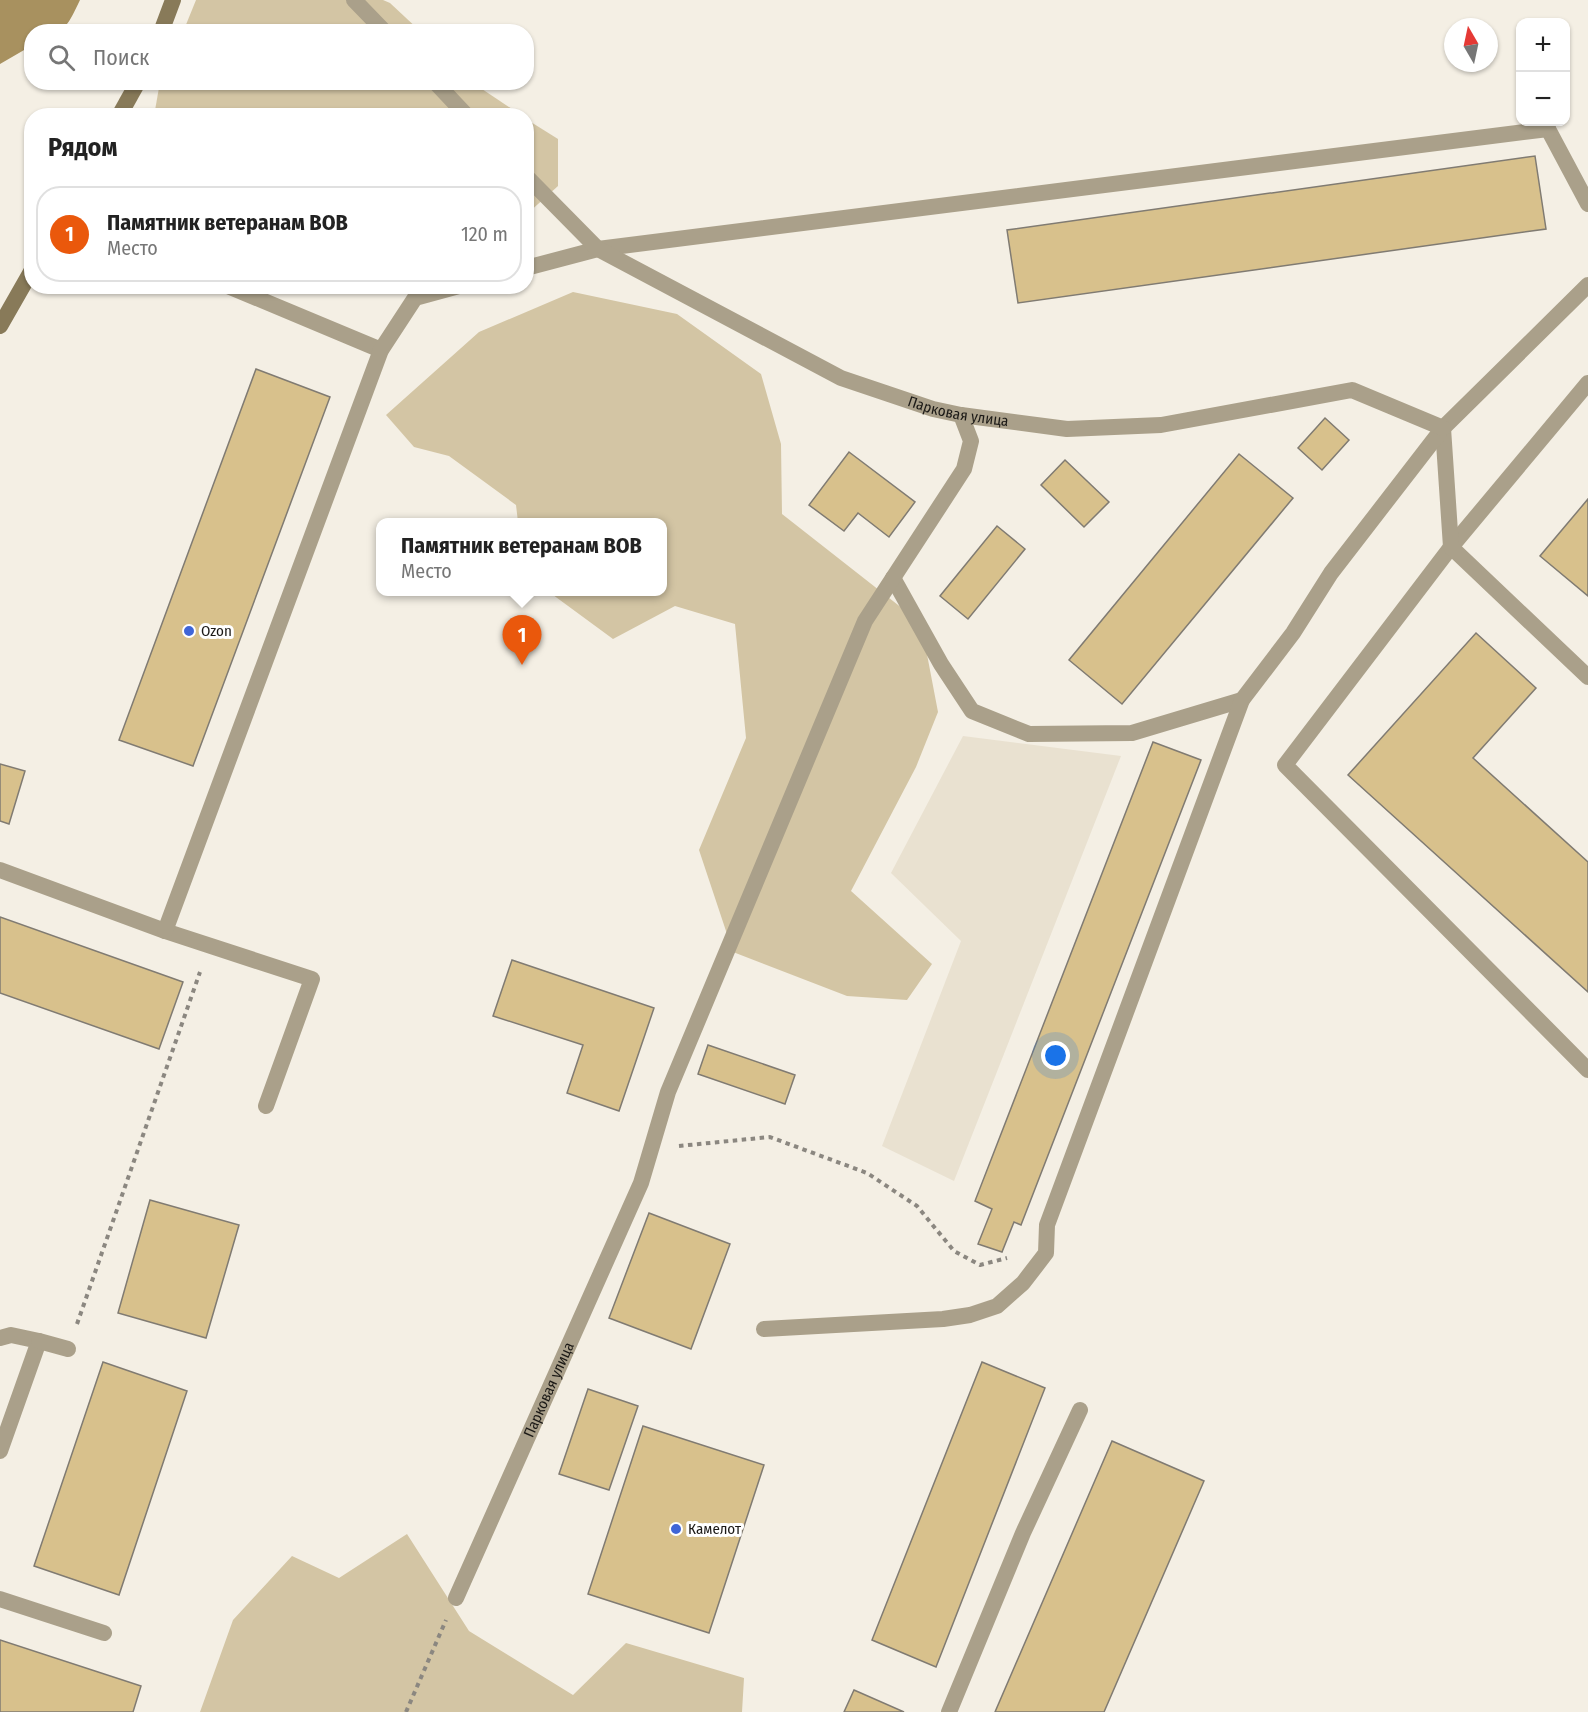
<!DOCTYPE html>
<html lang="ru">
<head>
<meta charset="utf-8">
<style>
	body { margin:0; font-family:"Fira Sans Condensed",sans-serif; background:#f2f2f2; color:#222 }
	.controls { position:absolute; right:18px; top:18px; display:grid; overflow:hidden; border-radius:12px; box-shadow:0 2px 4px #0004 }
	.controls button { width:54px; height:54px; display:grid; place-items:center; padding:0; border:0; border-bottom:2px solid #e0e0e0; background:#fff; color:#222; font:30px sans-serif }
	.compass { position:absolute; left:1444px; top:18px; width:54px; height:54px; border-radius:50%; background:#fff; box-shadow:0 2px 4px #0004; rotate:351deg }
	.you { position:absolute; left:1056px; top:1056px; width:21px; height:21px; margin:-15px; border:4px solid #fff; border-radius:50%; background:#1a73e8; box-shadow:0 0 0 9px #1a73e833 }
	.badge { display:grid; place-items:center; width:39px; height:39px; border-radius:50%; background:#ea580c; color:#fff; font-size:20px; font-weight:700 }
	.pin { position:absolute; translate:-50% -50px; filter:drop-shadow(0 2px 3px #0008) }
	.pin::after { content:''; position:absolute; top:32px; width:21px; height:18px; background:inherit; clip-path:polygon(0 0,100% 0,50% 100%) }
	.popup { position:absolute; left:376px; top:518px; width:291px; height:78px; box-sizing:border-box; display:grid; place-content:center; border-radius:12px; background:#fff; filter:drop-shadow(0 2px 4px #0005); font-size:20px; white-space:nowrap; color:#767676 }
	.popup b { font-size:22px; color:#222 }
	.popup::after { content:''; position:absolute; left:50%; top:100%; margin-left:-12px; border:12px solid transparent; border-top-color:#fff }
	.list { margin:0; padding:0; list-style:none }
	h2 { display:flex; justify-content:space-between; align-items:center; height:78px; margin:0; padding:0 24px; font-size:26px }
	h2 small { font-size:20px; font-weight:400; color:#767676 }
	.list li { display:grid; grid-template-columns:39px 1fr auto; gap:18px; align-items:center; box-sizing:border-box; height:96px; margin:0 12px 12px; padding:0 12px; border:2px solid #e0e0e0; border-radius:24px }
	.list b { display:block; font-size:22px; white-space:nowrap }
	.list p { margin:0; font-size:20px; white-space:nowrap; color:#767676 }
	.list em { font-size:20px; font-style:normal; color:#767676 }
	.icon { flex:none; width:33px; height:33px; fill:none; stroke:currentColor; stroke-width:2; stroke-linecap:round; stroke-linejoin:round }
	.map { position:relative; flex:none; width:1588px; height:1712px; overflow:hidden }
	.search { position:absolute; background:#fff; box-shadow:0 2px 4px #0004; left:24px; top:24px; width:510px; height:66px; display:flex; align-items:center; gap:15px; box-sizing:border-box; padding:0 21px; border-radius:24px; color:#767676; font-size:22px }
	.panel { position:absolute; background:#fff; box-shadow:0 2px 4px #0004; left:24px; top:108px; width:510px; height:186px; border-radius:24px }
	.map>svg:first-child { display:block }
	.built { fill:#e9e1d0 }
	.green { fill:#d3c5a4 }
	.water { fill:#a8915f }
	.building { fill:#d8c18c; stroke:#807b72; stroke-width:1.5 }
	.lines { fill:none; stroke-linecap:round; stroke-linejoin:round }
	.path { stroke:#8b8780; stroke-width:4; stroke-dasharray:4.5 4.5; stroke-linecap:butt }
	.service { stroke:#aaa08a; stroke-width:16 }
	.minor { stroke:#aaa08a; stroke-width:16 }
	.secondary { stroke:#887a59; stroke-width:16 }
	.poi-dot { fill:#3f65d7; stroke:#fff; stroke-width:2 }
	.labels { text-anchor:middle; stroke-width:6; stroke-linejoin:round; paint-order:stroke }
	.street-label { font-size:15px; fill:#1b1916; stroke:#fff }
	.poi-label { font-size:15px; fill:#1b1916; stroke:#fff; text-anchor:start }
</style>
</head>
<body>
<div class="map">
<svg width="1588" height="1712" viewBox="0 0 1588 1712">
	<rect width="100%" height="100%" fill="#f4efe4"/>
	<!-- built -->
	<path class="built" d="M963 736 1121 756 954 1181 882 1146 961 941 891 873Z"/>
	<!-- green -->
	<g class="green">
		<path d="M196 0H383L390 3 420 31 183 32Z"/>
		<path d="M160 82 473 83 521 115 154 116Z"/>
		<path d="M526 119 558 139V186L527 214Z"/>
		<path d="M573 292 677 314 761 374 781 444 782 514 921 623 938 712 916 767 851 891 932 964 907 1000 847 996 733 952 699 850 746 738 735 624 675 606 613 639 549 592H663V522H518L516 505 449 456 414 447 386 415 479 332Z"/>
		<path d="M407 1534 469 1631 573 1695 626 1643 744 1678 742 1712H200L233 1620 292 1556 339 1578Z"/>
	</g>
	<!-- water -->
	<path class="water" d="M0 0H80C65 31 66 32 32 32L31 46 0 64Z"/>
	<!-- building -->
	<g class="building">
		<path d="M1535 156 1546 229 1018 303 1007 230Z"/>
		<path d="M256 369 330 397 193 766 119 740Z"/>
		<path d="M1325 418 1349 440 1322 470 1298 448Z"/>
		<path d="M849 452 915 502 889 537 858 513 844 531 809 505Z"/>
		<path d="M1239 454 1293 498 1122 704 1069 660Z"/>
		<path d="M1065 460 1109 502 1084 527 1041 485Z"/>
		<path d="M1588 499V596L1540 556Z"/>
		<path d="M997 526 1025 549 968 619 940 596Z"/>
		<path d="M1476 633 1536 688 1473 758 1588 862V992L1348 775Z"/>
		<path d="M1153 742 1201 760 1021 1225 1014 1222 1002 1252 978 1244 992 1209 975 1201Z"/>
		<path d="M0 764 25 771 9 824 0 821Z"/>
		<path d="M0 917 183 982 159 1049 0 993Z"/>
		<path d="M512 960 654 1008 619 1111 567 1093 583 1045 493 1016Z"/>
		<path d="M708 1045 795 1075 785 1104 698 1074Z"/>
		<path d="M150 1200 239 1225 206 1338 118 1313Z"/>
		<path d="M649 1213 730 1244 691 1349 609 1318Z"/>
		<path d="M103 1362 187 1391 119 1595 34 1566Z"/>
		<path d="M982 1362 1045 1388 936 1667 872 1640Z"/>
		<path d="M588 1389 638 1406 609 1490 559 1474Z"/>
		<path d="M643 1426 764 1465 709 1633 588 1594Z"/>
		<path d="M1112 1441 1204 1481 1104 1712H995Z"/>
		<path d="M0 1640 141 1686 133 1712H0Z"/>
		<path d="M854 1690 904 1712H844Z"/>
	</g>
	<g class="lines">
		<!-- path -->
		<g class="path">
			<path d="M679 1146 770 1137 867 1173 917 1206 954 1251 980 1265 1007 1258"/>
			<path d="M77 1324 200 972"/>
			<path d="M406 1712 446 1620"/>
		</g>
		<!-- service -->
		<g class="service">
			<path d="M1547 122 1548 129 1588 204"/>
			<path d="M526 268 598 249 1548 129"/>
			<path d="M228 286 381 350"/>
			<path d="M1588 383 1451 547 1285 765 1588 1070"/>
			<path d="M1443 428 1451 547 1588 677"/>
			<path d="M893 578 941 664 972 711 1029 734 1132 733 1242 700"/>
			<path d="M0 870 165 931 312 979 266 1106"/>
			<path d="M165 931 381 350 415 298 459 286"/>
			<path d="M764 1329 943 1319 970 1315 997 1306 1023 1283 1046 1253 1047 1225 1242 700 1293 633 1331 573 1443 428 1588 285"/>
			<path d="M0 1338 11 1335 39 1341 0 1451"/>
			<path d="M39 1341 68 1349"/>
			<path d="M0 1599 104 1633"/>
			<path d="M949 1712 1023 1533 1080 1410"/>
		</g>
		<!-- minor -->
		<g class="minor">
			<path d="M354 0 385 32"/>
			<path d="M435 82 467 116"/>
			<path id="s1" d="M526 176 598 249 841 378 933 409 961 415 1067 429 1161 425 1352 390 1443 428"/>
			<path id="s2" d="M456 1598 641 1183 668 1092 865 621 964 469 971 441 961 415"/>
		</g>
		<!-- secondary -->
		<g class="secondary">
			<path d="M161 32 173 0"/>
			<path d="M119 116 138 82"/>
			<path d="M0 326 32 270"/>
		</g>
	</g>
	<!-- markers -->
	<g class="poi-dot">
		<circle cx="189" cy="631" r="6"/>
		<circle cx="676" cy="1529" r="6"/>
	</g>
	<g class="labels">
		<!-- street labels -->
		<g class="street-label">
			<text dy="5" stroke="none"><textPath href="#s1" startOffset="500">Парковая улица</textPath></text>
			<text dy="5" stroke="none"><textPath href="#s2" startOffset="228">Парковая улица</textPath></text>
		</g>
		<!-- poi labels -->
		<g class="poi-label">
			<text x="201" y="636">Ozon</text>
			<text x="688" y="1534">Камелот</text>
		</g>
	</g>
</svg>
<div class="controls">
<button>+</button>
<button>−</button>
</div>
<svg class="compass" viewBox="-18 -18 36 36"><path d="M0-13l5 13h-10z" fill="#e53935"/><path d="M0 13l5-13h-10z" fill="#767676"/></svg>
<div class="you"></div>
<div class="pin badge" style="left:522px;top:665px">1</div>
<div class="popup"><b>Памятник ветеранам ВОВ</b>Место</div>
<div class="search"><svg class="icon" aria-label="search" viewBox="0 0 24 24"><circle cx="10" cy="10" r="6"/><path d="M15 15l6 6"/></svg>Поиск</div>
<section class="panel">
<h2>Рядом<small></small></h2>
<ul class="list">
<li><span class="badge">1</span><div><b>Памятник ветеранам ВОВ</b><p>Место</p></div><em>120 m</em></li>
</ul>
</section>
</div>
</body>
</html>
